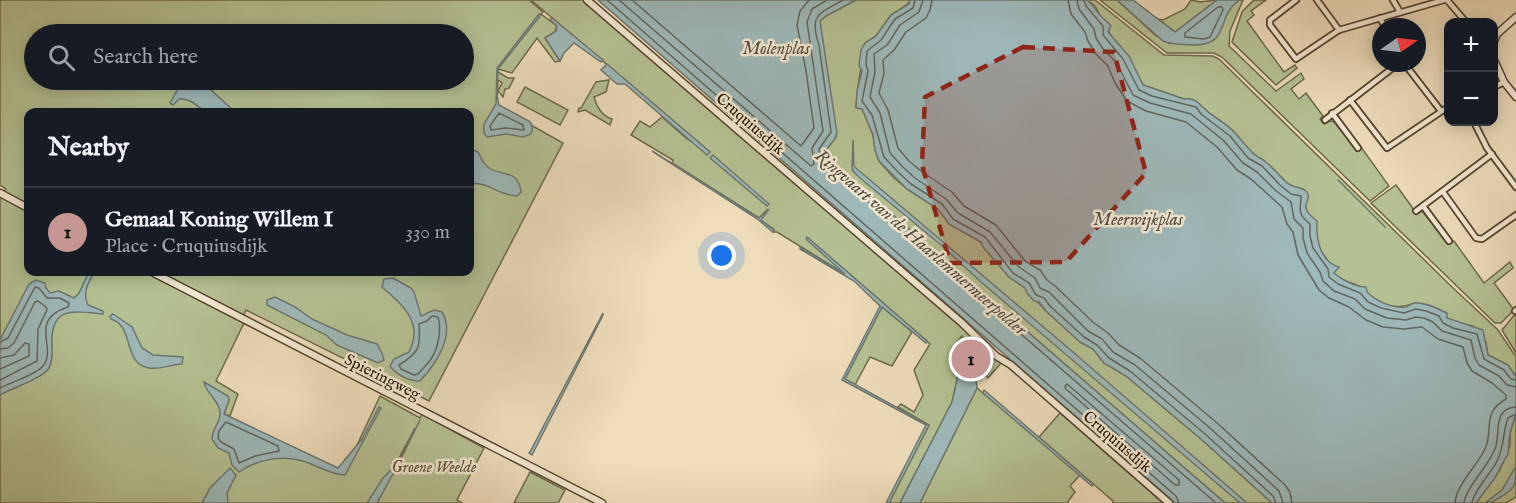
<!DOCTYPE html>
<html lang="en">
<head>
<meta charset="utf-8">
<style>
	body { margin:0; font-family:"IM FELL English",serif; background:#242831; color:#f1f3f6 }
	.controls { position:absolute; right:18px; top:18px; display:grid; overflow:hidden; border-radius:12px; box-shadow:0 3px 15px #0003 }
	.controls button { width:54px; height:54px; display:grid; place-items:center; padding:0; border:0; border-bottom:2px solid #363941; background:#171b24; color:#f1f3f6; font:30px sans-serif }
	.compass { position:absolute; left:1372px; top:18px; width:54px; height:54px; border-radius:50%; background:#171b24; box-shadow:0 3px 15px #0003; rotate:76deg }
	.you { position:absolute; left:722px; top:256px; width:21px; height:21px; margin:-15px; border:4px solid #fff; border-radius:50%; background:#1a73e8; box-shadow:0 0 0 9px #1a73e833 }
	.badge { display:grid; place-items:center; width:39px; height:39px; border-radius:50%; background:#c59692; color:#111; font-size:20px; font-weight:700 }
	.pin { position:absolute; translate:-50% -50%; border:3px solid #fff; box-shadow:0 2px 6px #0006 }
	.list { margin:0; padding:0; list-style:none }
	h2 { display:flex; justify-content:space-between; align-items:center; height:78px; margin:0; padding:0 24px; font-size:26px }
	h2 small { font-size:20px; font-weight:400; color:#9ea1a6 }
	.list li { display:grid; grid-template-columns:39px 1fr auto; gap:18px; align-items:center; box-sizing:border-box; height:90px; padding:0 24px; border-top:2px solid #363941 }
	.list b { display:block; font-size:22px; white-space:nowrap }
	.list p { margin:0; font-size:20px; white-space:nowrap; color:#9ea1a6 }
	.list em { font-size:20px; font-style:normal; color:#9ea1a6 }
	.icon { flex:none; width:33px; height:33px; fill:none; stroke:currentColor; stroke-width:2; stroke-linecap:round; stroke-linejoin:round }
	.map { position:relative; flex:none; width:1516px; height:503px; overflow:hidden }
	.search { position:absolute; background:#171b24; box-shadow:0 3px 15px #0003; left:24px; top:24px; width:450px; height:66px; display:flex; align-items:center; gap:15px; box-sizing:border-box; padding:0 21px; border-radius:33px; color:#9ea1a6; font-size:22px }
	.panel { position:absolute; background:#171b24; box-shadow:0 3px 15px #0003; left:24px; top:108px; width:450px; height:168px; border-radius:12px }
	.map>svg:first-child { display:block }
	.green { fill:#b5c193; stroke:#6c6a4a; stroke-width:1.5; fill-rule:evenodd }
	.water { fill:#9eb9ba; stroke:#6d7770; stroke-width:1.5 }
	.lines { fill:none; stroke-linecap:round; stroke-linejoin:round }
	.shore { stroke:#61665e; stroke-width:1.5 }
	.stream { stroke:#6d7770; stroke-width:1.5 }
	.minor-casing { stroke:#564630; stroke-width:8 }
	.tertiary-casing { stroke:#564630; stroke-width:9 }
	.minor { stroke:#f4e8d3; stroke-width:4.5 }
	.tertiary { stroke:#f4e8d3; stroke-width:6 }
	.marked { fill:#8f2418; fill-opacity:0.2; stroke:#8f2418; stroke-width:4.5; stroke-dasharray:12 8; stroke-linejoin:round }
	.labels { text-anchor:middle; stroke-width:5; stroke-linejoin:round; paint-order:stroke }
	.street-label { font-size:16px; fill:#241401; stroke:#f4e8d3 }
	.park-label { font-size:16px; font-style:italic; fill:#575134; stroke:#f4e8d3 }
	.water-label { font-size:18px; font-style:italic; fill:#4f4e42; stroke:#f4e8d3 }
</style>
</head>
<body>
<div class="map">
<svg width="1516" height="503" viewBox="0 0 1516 503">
	<rect width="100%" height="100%" fill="#eedcbb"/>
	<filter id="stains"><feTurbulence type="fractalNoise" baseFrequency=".00333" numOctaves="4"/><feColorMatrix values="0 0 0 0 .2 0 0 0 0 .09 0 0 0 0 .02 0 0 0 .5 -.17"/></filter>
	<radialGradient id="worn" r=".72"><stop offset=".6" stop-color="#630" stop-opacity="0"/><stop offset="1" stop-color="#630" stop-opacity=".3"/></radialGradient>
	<!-- green -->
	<g class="green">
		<path d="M0 0H529L543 12 541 14 557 26 555 32 545 38 560 61 555 62 537 38 512 73 498 69V72L508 78H514L509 88 505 89 503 97 498 91 502 83 498 80 497 106 563 143 429 401 246 310 241 321 244 323 216 381 238 394 230 416 224 414 229 400 223 401V417L344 473 380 396 420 418 422 414 484 448 457 500 462 503H377L415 428 375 503H0V197L6 189 0 185ZM34 34H464V80H34ZM28 112H470V272H28Z"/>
		<path d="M531 0H584C723 121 864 240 1002 362L988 378 973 364 978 358 965 347 962 336 951 349 958 368 966 372H959L952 402 900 503H889L929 425 898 407 901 404 914 412 923 395 914 370 930 344 808 238 807 239 846 273 845 274 777 232H773L774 229 760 220 768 209 759 218 672 163 673 160 631 135 640 121 650 127 662 117 687 139 710 152Z"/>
		<path d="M856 0H910L909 3 891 15 876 36 865 43C862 65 857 85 856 107L862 108 873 135 875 150 879 161 893 177 907 189 938 209 949 224 981 242 984 248 1009 277 1025 288 1046 311 1080 342 1093 349 1104 363 1126 376 1201 439 1272 503H1225L826 157 825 151 836 137 820 21 826 16Z"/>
		<path d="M1087 0H1095L1164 55 1213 56 1219 59 1451 286 1498 330 1516 357V377L1508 365 1488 355 1486 342 1473 326 1456 323 1415 303C1401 309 1386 307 1374 298 1368 295 1364 289 1359 286 1349 282 1341 280 1333 273 1331 261 1322 255 1317 244 1309 227 1305 208 1303 189 1288 188 1283 178 1273 169 1267 163 1257 158 1251 152 1245 145 1239 137 1233 131 1225 123 1215 118 1207 111 1199 105 1196 97 1184 99L1143 85 1128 56 1114 41 1095 6Z"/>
		<path d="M1100 0H1117L1155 35 1170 44 1230 8 1239 0H1243L1230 31 1229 46 1276 91 1301 73 1304 79 1291 89 1299 99 1306 93 1323 116 1320 119 1324 124 1330 121 1334 122 1357 150 1361 147 1389 186 1370 201 1222 57 1214 53H1167Z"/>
		<path d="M1191 0 1200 2 1217 0 1175 32 1158 19 1163 20 1185 9Z"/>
		<path d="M1254 0H1266L1251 11 1254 15 1247 21 1284 72 1295 65 1297 68 1276 85 1232 42 1242 12Z"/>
		<path d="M609 80 606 92 594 97C596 106 602 116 612 119L610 125 585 110 578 112 579 108H581L596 82Z"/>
		<path d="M525 87 568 110 560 125 517 102Z"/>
		<path d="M1396 185 1417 214 1422 211 1449 244 1454 241 1484 283 1510 262 1513 268 1494 283 1514 310 1501 323H1495L1371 203Z"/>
		<path d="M882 307 912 332 892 366 870 357 855 385 845 379Z"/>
		<path d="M1516 313V353L1502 330Z"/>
		<path d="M977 388 1080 475 1070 486 1075 492 1067 503H920Z"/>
		<path d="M1060 413 1163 503H1113V501L1039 437Z"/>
		<path d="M1516 413V497L1506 503H1476L1500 470 1510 445V433Z"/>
		<path d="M530 472 565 490 558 503H514Z"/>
	</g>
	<!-- water -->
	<g class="water">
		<path d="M598 0H856L826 16 820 21 837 133 834 140 825 151 826 157 1225 503H1175Z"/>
		<path d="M910 0H1087C1094 6 1098 14 1104 19 1107 22 1109 23 1111 26L1108 32 1129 56 1143 85 1184 99C1195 97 1199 104 1207 111 1215 118 1225 123 1233 131 1238 136 1245 145 1251 151 1255 156 1261 158 1266 162 1273 168 1279 175 1286 182 1293 188 1301 187 1306 191 1315 201 1294 204 1317 221 1316 239 1320 262 1339 267L1334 273C1342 280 1355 287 1366 287L1367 292C1376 301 1393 309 1406 307 1409 306 1412 303 1415 303 1426 302 1438 309 1447 313V318L1483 330 1488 355 1508 365 1516 377V413L1510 433 1508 454 1494 479 1476 503H1272L1201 439 1126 376 1104 363 1093 349 1080 342 1046 311 1039 302 1034 301 1027 293 1025 288 1009 277 984 248 981 242 949 224 938 209 907 189 879 161 875 150 873 135 862 109 856 108 857 91 862 71 859 65 861 50 865 43 876 36 891 15 909 4Z"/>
		<path d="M1117 0H1133L1175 32 1217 0H1239C1215 18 1231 46 1192 45 1182 44 1172 45 1163 41Z"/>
		<path d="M539 14 541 15 536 21 498 69 497 95 499 105 529 121C533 125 533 130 531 134L523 137 506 134 487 137 484 133V124L496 104 497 68Z"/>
		<path d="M552 18 603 60 601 62 574 43 564 53 560 61 545 38 556 31 557 26 550 20Z"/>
		<path d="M607 64 710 152 707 155 625 84H617L601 70Z"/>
		<path d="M187 80H200L235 112C226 113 212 115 205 111 196 106 191 98 179 99L173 105 170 103 178 89Z"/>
		<path d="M853 140 854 166 857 169 1073 352 1247 503H1240L981 282 941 245 860 178 853 171 852 167Z"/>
		<path d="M473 150 478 152C481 158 483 164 489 168 502 177 518 168 521 192L517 196C499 196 488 181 470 184V154Z"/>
		<path d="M652 151 759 218 769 209 761 220 774 230 773 232 756 218Z"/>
		<path d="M713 155 769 204 767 206 710 158Z"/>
		<path d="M807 237 927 341 926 343 882 307 845 379 929 425 889 503H886L926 425 842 380 880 306 854 281 800 249V247L845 274 806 239Z"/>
		<path d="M89 272H95C88 282 82 293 88 305L103 311V314C73 311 50 306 52 345 52 353 53 361 49 368 42 379 12 388 0 395V340L29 284 36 280 45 283 46 288 50 293 59 291 74 298 79 293Z"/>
		<path d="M393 278 411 288 414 292 421 316 434 310 442 312C456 335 435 365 420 381 409 381 396 375 390 366L394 359 409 352C424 323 403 305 382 287L384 279Z"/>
		<path d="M275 297 295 307 312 319 347 335 377 344 382 353 384 360 378 363 337 345 326 335 267 305V300Z"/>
		<path d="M603 313V315L532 455 529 453 531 450Z"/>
		<path d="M113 314 132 327 142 348 147 351 153 355 183 357 182 364C172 364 160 370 149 368 122 364 135 326 111 319L110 316Z"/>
		<path d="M959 371 966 372 976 381 977 388 920 503H900L952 402Z"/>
		<path d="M204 382 228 396 229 400 224 414 338 468 362 439 379 407 381 408 345 475C332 475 319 467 306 462 283 454 258 459 239 472L232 465 229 453 218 448 212 439C212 428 221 422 220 412 219 400 206 394 204 382Z"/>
		<path d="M984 390 1093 484 1092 486 983 393Z"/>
		<path d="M400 461 377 503H367L383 478Z"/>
		<path d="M1516 466C1516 486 1516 488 1499 498 1494 501 1490 503 1485 503L1502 490Z"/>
		<path d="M230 468 236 475 227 493 228 503H202L210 488Z"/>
	</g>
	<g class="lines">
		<!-- shore -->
		<g class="shore">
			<path d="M607 0 1176 496 1179 503"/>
			<path d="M619 0 811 166 814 164 812 148 823 131 807 22 812 9 827 0"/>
			<path d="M632 0 801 146 814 128 806 71 797 25 800 11 809 0"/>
			<path d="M843 0C818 14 809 15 819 45L831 132 819 149 821 161 1216 503"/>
			<path d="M915 0 913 8 895 19 881 40 867 51 866 64 868 71 862 101 872 115 884 157 898 172 911 184 942 204 953 219 985 237 1013 273 1029 283 1036 295 1044 298 1050 306 1084 337 1097 345 1109 358 1130 371 1205 434 1273 496 1276 503"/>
			<path d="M923 0 919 12 900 25 887 45 874 54 875 72 870 97 880 113 890 153 903 167 915 178 946 199 958 213 990 232 1019 267 1035 278 1040 288 1049 292 1088 331 1102 339 1113 352 1135 365 1210 428 1279 491 1283 503"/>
			<path d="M932 0 930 10 926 18 906 32 894 50 883 60 884 73 879 93 888 110 898 148 909 161 921 171 952 192 964 206 996 225 1025 261 1040 270 1047 280 1055 286 1094 323 1108 333 1119 345 1140 358 1216 422 1285 485 1290 492 1292 503"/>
			<path d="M1068 0 1071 14 1085 32 1088 41 1096 54 1108 66 1115 83 1127 101 1146 111 1186 122 1217 147 1237 170 1251 179 1282 207 1287 224 1293 232 1298 255 1319 290 1329 298 1349 307 1366 320 1383 327 1404 329 1422 327 1438 339 1463 347 1467 363 1472 371 1492 383 1506 395V399C1481 413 1494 430 1485 449 1477 466 1456 485 1455 503"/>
			<path d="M1077 0 1079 9 1094 29 1096 38 1103 49 1116 62 1133 95 1150 103 1191 114 1224 141 1243 163 1257 172 1275 190 1291 202 1294 219 1303 228V238L1307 253 1320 272 1323 281 1334 291 1355 299 1365 309 1387 318 1406 320 1416 317 1424 318 1433 322 1442 331 1471 340 1475 358 1479 365 1499 376 1507 385 1516 387"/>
			<path d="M1084 0 1086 6 1103 26V35L1123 59 1139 90 1152 96 1196 107 1201 114 1230 136 1248 158 1262 166 1280 185 1291 194 1301 196C1301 211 1296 212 1310 224V236L1313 248 1328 269 1329 277 1338 284 1360 293 1368 302 1381 308 1404 313 1416 309 1426 311 1439 316 1443 323 1453 328 1477 334 1484 359 1504 370 1511 379 1516 380"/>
			<path d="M1218 7H1222L1223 10 1210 37 1204 39 1185 37V33Z"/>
			<path d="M499 113 523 125 524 130 505 128 491 130 490 126Z"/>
			<path d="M432 316 438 317C442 329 438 349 431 359 427 365 422 369 418 374L414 375 401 369 399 365C419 353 421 347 419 324L427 321Z"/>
			<path d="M0 342 8 338 35 287 39 288 47 298H60L69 303 68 307C27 320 58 348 43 366 36 375 11 382 0 388"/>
			<path d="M0 349 8 348 14 343 35 302 38 301 46 307 47 310 38 329 37 361 0 380"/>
			<path d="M0 358 14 355 25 343 29 344V356L0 369"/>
			<path d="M1067 384 1179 480V485H1175L1066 389 1065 386Z"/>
			<path d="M226 422 278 446 279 451 255 456 239 463 234 449 221 442 218 438 219 431Z"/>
			<path d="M1464 503C1465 489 1489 465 1495 449 1501 434 1492 408 1516 407"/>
			<path d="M1472 503C1473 492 1490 474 1496 463 1505 447 1502 434 1508 418L1516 414"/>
		</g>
		<!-- stream -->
		<g class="stream">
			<path d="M1338 180 1385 227"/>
			<path d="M400 461 420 420"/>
		</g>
		<defs>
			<g id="minor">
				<path d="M1296 0 1270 20V25L1296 59 1339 30 1444 0"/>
				<path d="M1317 0 1339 30"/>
				<path d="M1393 0 1400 12"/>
				<path d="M1447 0 1466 22"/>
				<path d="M1380 18 1385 27"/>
				<path d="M1404 63 1441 111"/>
				<path d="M1494 87 1504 82"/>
				<path d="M1350 100 1387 148 1448 107"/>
				<path d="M1332 113 1358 148"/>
				<path d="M1325 120 1399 63"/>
				<path d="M1474 122 1487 148 1516 187"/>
				<path d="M1443 192 1476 238 1482 239 1516 215"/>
				<path d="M1423 206 1449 241"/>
				<path d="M1416 211 1492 154"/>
				<path d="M1515 311 1516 310"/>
			</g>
			<g id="tertiary">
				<path d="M587 0 962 323 996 356 1011 365 1169 503"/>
				<path d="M1494 41 1497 34 1516 17"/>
				<path d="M1494 60 1504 82 1516 97"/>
				<path d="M0 193 28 208"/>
				<path d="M152 272 602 503"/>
			</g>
		</defs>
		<!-- minor casing -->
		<use href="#minor" class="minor-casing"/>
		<!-- tertiary casing -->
		<use href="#tertiary" class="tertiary-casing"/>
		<!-- minor -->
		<use href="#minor" class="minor"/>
		<!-- tertiary -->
		<use href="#tertiary" class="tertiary"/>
	</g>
	<!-- marked area -->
	<path class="marked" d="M1023 47 1114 52 1146 173 1066 262 950 263 922 165 925 97Z"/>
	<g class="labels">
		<!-- street labels -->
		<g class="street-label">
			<text transform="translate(751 123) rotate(41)" y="6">Cruquiusdijk</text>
			<text transform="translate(383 376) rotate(27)" y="6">Spieringweg</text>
			<text transform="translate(1118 441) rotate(41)" y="6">Cruquiusdijk</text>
		</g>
		<!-- park labels -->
		<g class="park-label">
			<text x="434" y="472">Groene Weelde</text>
		</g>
		<!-- water labels -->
		<g class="water-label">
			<text x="776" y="54">Molenplas</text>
			<text x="1138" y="225">Meerwijkplas</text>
			<text transform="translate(921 242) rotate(41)" y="6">Ringvaart van de Haarlemmermeerpolder</text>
		</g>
	</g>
	<rect width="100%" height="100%" filter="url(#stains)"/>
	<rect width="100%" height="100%" fill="url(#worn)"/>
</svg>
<div class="controls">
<button>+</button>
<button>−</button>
</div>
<svg class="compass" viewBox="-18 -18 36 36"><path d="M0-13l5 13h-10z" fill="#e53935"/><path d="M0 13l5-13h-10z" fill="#9ea1a6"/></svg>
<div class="you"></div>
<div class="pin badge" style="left:971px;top:359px">1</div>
<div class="search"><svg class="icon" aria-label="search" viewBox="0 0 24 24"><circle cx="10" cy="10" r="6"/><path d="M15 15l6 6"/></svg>Search here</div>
<section class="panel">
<h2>Nearby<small></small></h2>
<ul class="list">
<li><span class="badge">1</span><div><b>Gemaal Koning Willem I</b><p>Place · Cruquiusdijk</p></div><em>330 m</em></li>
</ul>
</section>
</div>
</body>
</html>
